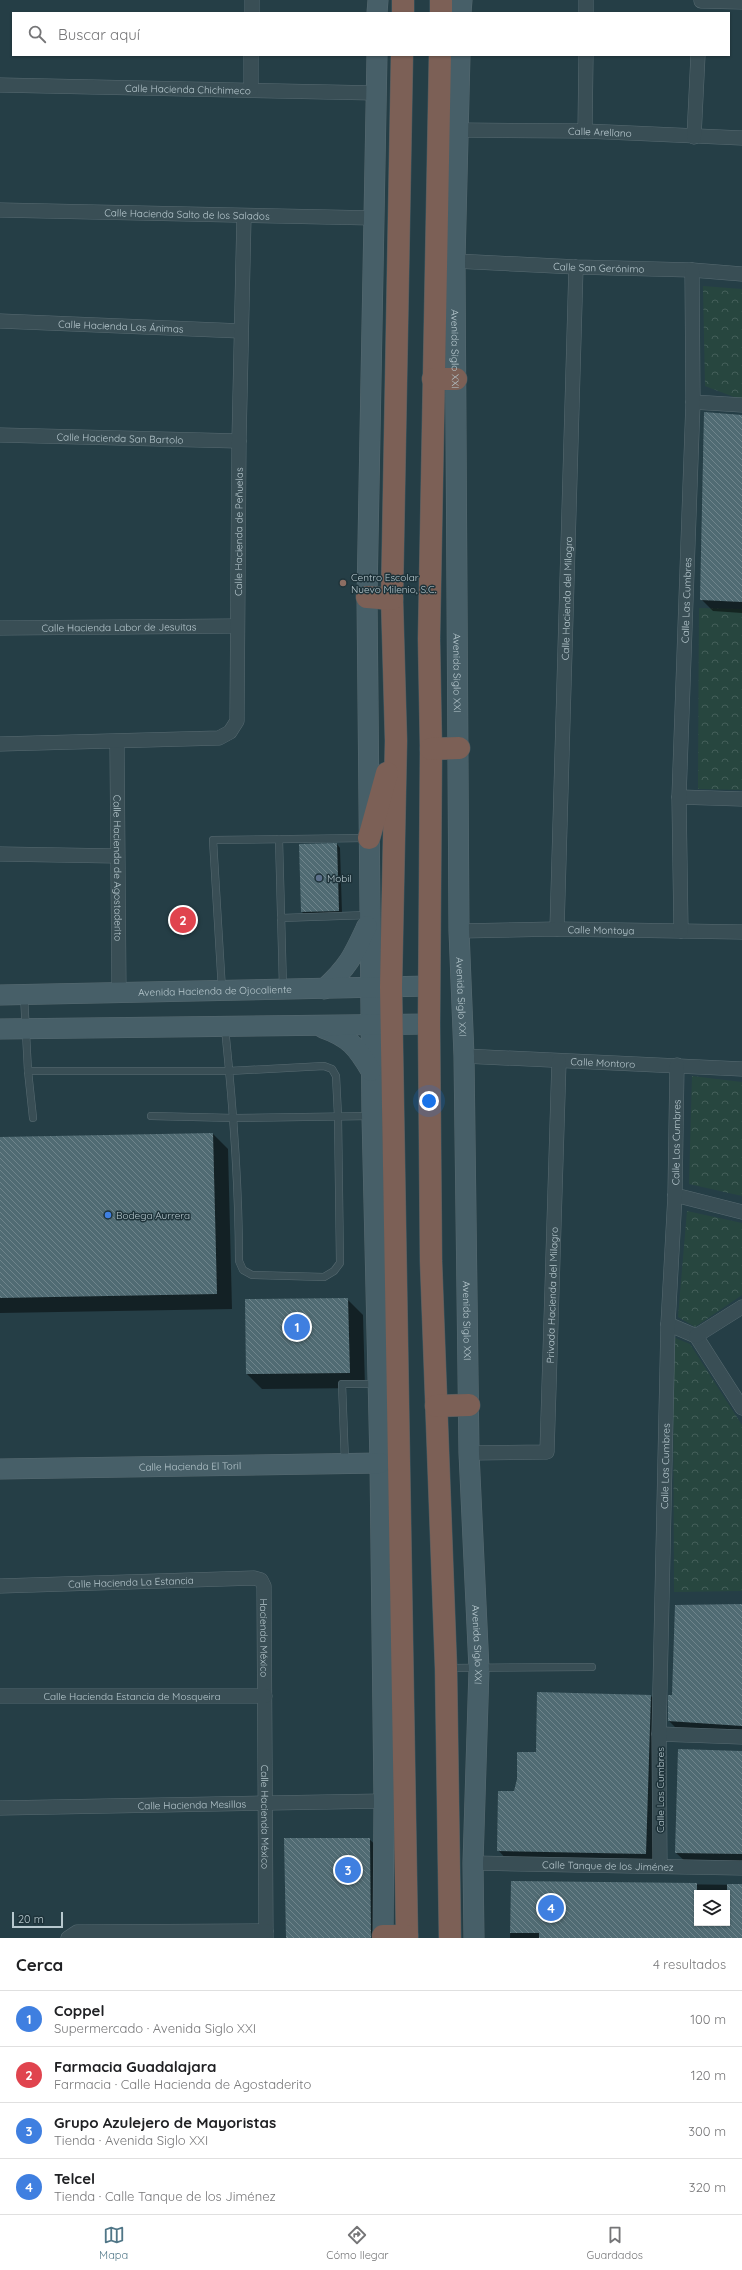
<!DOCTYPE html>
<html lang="es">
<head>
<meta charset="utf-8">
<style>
	body { margin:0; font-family:Quicksand,sans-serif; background:#f6f6f6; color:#202124 }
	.controls { position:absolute; right:12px; bottom:12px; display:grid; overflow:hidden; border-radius:0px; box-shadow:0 1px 3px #0004 }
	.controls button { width:36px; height:36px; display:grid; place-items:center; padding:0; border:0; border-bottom:1px solid #e0e0e0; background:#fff; color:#202124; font:20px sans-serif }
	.scale { position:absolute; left:12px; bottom:10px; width:51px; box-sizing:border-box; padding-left:4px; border:2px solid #b7c8ce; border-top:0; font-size:11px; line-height:14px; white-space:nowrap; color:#b7c8ce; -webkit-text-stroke:3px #1e333a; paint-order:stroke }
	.you { position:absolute; left:429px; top:1101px; width:14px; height:14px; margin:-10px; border:3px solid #fff; border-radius:50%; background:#1a73e8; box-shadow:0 0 0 6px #1a73e833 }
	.badge { display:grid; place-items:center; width:26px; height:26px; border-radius:50%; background:#507687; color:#fff; font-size:13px; font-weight:700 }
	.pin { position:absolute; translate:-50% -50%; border:2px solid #fff; box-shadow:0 1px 4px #0006 }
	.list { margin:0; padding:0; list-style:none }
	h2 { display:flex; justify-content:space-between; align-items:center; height:52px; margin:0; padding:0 16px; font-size:17px }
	h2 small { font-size:13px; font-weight:400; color:#757577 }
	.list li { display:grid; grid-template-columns:26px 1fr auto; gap:12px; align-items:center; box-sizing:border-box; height:56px; padding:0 16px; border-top:1px solid #e0e0e0 }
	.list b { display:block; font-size:15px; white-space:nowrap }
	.list p { margin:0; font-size:13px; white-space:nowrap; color:#757577 }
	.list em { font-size:13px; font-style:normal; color:#757577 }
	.icon { flex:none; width:22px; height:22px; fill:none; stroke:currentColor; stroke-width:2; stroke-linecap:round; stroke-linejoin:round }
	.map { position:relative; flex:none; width:742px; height:1938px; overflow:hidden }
	.search { position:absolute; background:#fff; box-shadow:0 1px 3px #0004; left:12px; right:12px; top:12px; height:44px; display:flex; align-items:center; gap:10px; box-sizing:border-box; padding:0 14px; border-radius:0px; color:#757577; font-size:15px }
	.sheet { height:276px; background:#fff }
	nav { display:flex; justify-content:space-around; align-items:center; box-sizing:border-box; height:56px; border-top:1px solid #e0e0e0; background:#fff; font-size:11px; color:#757577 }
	nav a { display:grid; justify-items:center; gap:2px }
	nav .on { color:#507687 }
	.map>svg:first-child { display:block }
	.forest { fill:url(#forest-crowns) }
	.shadow { fill:#0007; fill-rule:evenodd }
	.building { fill:url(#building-back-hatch) }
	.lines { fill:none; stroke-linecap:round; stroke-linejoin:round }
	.lane-casing { stroke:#586b72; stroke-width:8 }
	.street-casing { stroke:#586b72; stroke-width:15 }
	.secondary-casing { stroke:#586b72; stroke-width:21 }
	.highway-casing { stroke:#475b62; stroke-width:23 }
	.lane { stroke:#394e55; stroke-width:7 }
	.street { stroke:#394e55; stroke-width:14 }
	.secondary { stroke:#475f68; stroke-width:20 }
	.highway { stroke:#7c6056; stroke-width:22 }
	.education-dot { fill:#8d6e63; stroke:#1e333a; stroke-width:1.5 }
	.service-dot { fill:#5c6f8a; stroke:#1e333a; stroke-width:1.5 }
	.shop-dot { fill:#3f7fe0; stroke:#1e333a; stroke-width:1.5 }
	.labels { text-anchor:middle; stroke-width:3; stroke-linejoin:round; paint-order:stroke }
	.street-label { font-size:10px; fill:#b7c8ce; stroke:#1e333a }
	.poi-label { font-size:10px; fill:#b7c8ce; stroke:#1e333a; text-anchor:start }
</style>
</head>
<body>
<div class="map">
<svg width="742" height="1938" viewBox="0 0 742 1938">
	<defs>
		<pattern id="forest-crowns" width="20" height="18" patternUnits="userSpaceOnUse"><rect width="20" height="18" fill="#27463f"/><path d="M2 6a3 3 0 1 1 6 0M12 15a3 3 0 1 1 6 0" fill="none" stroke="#445f5a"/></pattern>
		<pattern id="building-back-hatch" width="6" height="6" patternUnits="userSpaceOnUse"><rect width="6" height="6" fill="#506b73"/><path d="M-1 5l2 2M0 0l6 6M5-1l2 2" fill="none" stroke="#6f858c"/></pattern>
	</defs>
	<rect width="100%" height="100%" fill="#253e46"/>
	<!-- forest -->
	<g class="forest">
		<path d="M703 286 742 289V400L705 386Z"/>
		<path d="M699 608 742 609V790L698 789Z"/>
		<path d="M692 1076 742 1082V1196L689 1184Z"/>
		<path d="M687 1211 742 1223V1295L695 1327 678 1317Z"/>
		<path d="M673 1337 690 1344 742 1425V1591L674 1592Z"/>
	</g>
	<!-- shadow -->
	<g class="shadow">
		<path d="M742 416V613L713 611 701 599Z"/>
		<path d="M337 844 340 848 342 914 306 916 302 912Z"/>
		<path d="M213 1134 228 1149 232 1309 0 1313V1138Z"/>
		<path d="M348 1300 363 1315 365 1388 262 1389 247 1374Z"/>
		<path d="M742 1605V1734L678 1730 669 1721 673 1696Z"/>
		<path d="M651 1696 662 1707 657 1865 508 1861 498 1850 517 1792Z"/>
		<path d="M742 1751V1863L686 1862 676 1853Z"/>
		<path d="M369 1839 379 1848 380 1938H287Z"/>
		<path d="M512 1882 742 1885V1938H510ZM697 1893H727V1923H697Z"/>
	</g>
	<!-- building -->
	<g class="building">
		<path d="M704 412 742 415V602L700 600Z"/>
		<path d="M337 843 339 911 301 912 299 844Z"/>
		<path d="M213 1133 217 1294 0 1298V1137Z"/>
		<path d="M348 1298 350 1373 246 1374 245 1299Z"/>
		<path d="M742 1604V1726L668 1721V1695H672L675 1605Z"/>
		<path d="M537 1692 651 1695 646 1854 497 1851 498 1791H514L517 1779V1752H536Z"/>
		<path d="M678 1749 742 1751V1854L675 1853Z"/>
		<path d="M284 1838H370L371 1938H286Z"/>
		<path d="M511 1881 697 1883V1923H727V1884H742V1938H539V1933H510Z"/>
	</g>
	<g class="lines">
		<defs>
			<g id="lane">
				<path d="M279 839 283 988"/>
				<path d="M281 918 369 915"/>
				<path d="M222 990 213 840 367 838"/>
				<path d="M24 995 28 1071 33 1118"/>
				<path d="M28 1071H229L324 1066 332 1069 336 1076 338 1116 340 1263 334 1271 324 1277 252 1275 243 1270 239 1261C239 1183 233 1106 225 1028"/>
				<path d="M151 1116 234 1118 371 1116"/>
				<path d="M345 1462 342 1384H376"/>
				<path d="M448 1668 592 1667"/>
			</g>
			<g id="street">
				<path d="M701 1 742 2"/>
				<path d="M252 13V0"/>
				<path d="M586 13V0"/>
				<path id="s1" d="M0 85 376 93"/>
				<path d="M251 90V55"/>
				<path id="s2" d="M458 130 585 131 742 138"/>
				<path d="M585 131 586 55"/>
				<path d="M694 137 698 55"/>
				<path id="s3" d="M0 210 374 218"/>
				<path id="s4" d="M455 261 576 267 692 270 742 274"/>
				<path id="s5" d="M0 321 241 331"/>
				<path d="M693 402 742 405"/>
				<path id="s6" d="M0 435 239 441"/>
				<path id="s7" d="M0 628 237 626"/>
				<path id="s8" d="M117 742 119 993"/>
				<path id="s9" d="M0 744 219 738 230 732 237 721 239 441 244 216"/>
				<path d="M679 797 742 799"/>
				<path d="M0 854 117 856"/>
				<path id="s10" d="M557 929 576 267"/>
				<path id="s11" d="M459 931 557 929 742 932"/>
				<path id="s12" d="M681 931 679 797 693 402 692 270"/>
				<path id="s13" d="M464 1056 742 1069"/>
				<path d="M675 1195 742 1212"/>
				<path d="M668 1324 696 1336 742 1408"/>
				<path d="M696 1336 742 1307"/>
				<path id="s14" d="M469 1453 547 1452 559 1061"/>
				<path id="s15" d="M0 1586 254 1578 261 1580 264 1586 266 1938"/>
				<path id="s16" d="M0 1696H265"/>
				<path d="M659 1734 742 1737"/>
				<path id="s17" d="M0 1808 384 1801"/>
				<path id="s18" d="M473 1863 742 1868"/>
				<path id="s19" d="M660 1866 659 1734 668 1324 675 1195 677 1065"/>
				<path d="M68 1938 77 1932 266 1931"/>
			</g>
			<g id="secondary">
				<path d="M377 13 378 0"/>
				<path d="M461 13 462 0"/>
				<path d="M377 55 367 597 372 1116 380 1463 384 1801 383 1938"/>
				<path id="s20" d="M460 55 455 261 459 931 464 1056 469 1453 479 1669 473 1863 474 1938"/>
				<path d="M324 989C349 966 353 956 367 926"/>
				<path id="s21" d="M0 995 429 986"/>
				<path d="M323 1028C349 1037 357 1047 371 1071"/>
				<path d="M0 1029 429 1024"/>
				<path id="s22" d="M0 1469 380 1463"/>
			</g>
			<g id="highway">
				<path d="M403 13V0"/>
				<path d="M441 13V0"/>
				<path d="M402 55 392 599 396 741 391 987 407 1938"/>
				<path d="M440 55 429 639 431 749 429 1024 431 1261 446 1668 450 1938"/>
				<path d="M433 379H456"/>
				<path d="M367 597 392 599"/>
				<path d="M431 749 459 748"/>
				<path d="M369 838 387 773"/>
				<path d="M436 1406 469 1405"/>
				<path d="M383 1936H407"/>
			</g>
		</defs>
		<!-- lane casing -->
		<use href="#lane" class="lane-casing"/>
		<!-- street casing -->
		<use href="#street" class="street-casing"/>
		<!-- secondary casing -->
		<use href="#secondary" class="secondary-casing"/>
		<!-- highway casing -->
		<use href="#highway" class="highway-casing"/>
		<!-- lane -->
		<use href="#lane" class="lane"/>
		<!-- street -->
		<use href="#street" class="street"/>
		<!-- secondary -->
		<use href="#secondary" class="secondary"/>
		<!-- highway -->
		<use href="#highway" class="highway"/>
	</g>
	<!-- markers -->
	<circle class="education-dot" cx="343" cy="583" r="4"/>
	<circle class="service-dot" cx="319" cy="878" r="4"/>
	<circle class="shop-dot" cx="108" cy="1215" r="4"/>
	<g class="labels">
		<!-- street labels -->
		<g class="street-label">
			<text dy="4" stroke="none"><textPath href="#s1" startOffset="188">Calle Hacienda Chichimeco</textPath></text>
			<text dy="4" stroke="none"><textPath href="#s2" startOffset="142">Calle Arellano</textPath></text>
			<text dy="4" stroke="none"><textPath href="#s3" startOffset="187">Calle Hacienda Salto de los Salados</textPath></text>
			<text dy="4" stroke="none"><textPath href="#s4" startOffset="144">Calle San Gerónimo</textPath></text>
			<text dy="4" stroke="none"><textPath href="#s5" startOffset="121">Calle Hacienda Las Ánimas</textPath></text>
			<text dy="4" stroke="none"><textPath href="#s20" startOffset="294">Avenida Siglo XXI</textPath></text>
			<text dy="4" stroke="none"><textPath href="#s6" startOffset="120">Calle Hacienda San Bartolo</textPath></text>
			<text dy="4" stroke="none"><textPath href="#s9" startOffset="434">Calle Hacienda de Peñuelas</textPath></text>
			<text dy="4" stroke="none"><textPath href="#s10" startOffset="331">Calle Hacienda del Milagro</textPath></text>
			<text dy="4" stroke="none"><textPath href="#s12" startOffset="331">Calle Las Cumbres</textPath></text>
			<text dy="4" stroke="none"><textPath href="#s7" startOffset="119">Calle Hacienda Labor de Jesuitas</textPath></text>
			<text dy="4" stroke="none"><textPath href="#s20" startOffset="618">Avenida Siglo XXI</textPath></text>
			<text dy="4" stroke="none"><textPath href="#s8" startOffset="126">Calle Hacienda de Agostaderito</textPath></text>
			<text dy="4" stroke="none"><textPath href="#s11" startOffset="142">Calle Montoya</textPath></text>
			<text dy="4" stroke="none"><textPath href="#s21" startOffset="215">Avenida Hacienda de Ojocaliente</textPath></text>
			<text dy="4" stroke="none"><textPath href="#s20" startOffset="942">Avenida Siglo XXI</textPath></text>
			<text dy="4" stroke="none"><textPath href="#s13" startOffset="139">Calle Montoro</textPath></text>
			<text dy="4" stroke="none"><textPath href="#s19" startOffset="724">Calle Las Cumbres</textPath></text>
			<text dy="4" stroke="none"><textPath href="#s14" startOffset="235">Privada Hacienda del Milagro</textPath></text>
			<text dy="4" stroke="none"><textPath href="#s20" startOffset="1266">Avenida Siglo XXI</textPath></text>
			<text dy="4" stroke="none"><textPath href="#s22" startOffset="190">Calle Hacienda El Toril</textPath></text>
			<text dy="4" stroke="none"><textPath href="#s19" startOffset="400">Calle Las Cumbres</textPath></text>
			<text dy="4" stroke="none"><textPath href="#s15" startOffset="131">Calle Hacienda La Estancia</textPath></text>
			<text dy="4" stroke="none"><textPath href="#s15" startOffset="320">Hacienda México</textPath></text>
			<text dy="4" stroke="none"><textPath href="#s20" startOffset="1590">Avenida Siglo XXI</textPath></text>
			<text dy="4" stroke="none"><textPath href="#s16" startOffset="132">Calle Hacienda Estancia de Mosqueira</textPath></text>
			<text transform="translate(660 1790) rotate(-90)" y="4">Calle Las Cumbres</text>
			<text dy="4" stroke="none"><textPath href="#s17" startOffset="192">Calle Hacienda Mesillas</textPath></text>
			<text dy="4" stroke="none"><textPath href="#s15" startOffset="499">Calle Hacienda México</textPath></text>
			<text dy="4" stroke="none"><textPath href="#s18" startOffset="135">Calle Tanque de los Jiménez</textPath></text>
		</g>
		<!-- poi labels -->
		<g class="poi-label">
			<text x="351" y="581">Centro Escolar<tspan x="351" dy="12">Nuevo Milenio, S.C.</tspan></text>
			<text x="327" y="882">Mobil</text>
			<text x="116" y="1219">Bodega Aurrera</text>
		</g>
	</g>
</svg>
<div class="controls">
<button><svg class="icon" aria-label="layers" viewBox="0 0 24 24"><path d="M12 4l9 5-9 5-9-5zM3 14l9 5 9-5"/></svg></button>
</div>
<div class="scale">20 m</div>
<div class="you"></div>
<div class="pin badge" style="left:297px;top:1327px;background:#3f7fe0">1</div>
<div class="pin badge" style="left:183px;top:920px;background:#e0444e">2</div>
<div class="pin badge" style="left:348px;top:1870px;background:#3f7fe0">3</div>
<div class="pin badge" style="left:551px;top:1908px;background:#3f7fe0">4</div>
<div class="search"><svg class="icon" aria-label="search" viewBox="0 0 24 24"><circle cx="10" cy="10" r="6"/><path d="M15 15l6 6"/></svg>Buscar aquí</div>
</div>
<section class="sheet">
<h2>Cerca<small>4 resultados</small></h2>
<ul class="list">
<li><span class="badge" style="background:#3f7fe0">1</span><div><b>Coppel</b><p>Supermercado · Avenida Siglo XXI</p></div><em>100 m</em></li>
<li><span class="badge" style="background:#e0444e">2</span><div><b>Farmacia Guadalajara</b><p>Farmacia · Calle Hacienda de Agostaderito</p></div><em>120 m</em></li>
<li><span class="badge" style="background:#3f7fe0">3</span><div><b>Grupo Azulejero de Mayoristas</b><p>Tienda · Avenida Siglo XXI</p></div><em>300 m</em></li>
<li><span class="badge" style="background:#3f7fe0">4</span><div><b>Telcel</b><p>Tienda · Calle Tanque de los Jiménez</p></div><em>320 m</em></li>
</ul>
</section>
<nav>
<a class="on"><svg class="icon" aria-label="map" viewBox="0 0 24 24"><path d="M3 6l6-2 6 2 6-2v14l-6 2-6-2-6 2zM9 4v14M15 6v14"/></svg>Mapa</a>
<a><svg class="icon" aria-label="directions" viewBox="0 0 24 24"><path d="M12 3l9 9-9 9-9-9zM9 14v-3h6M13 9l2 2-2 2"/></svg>Cómo llegar</a>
<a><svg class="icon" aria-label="saved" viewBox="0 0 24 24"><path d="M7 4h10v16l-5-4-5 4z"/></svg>Guardados</a>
</nav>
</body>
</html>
